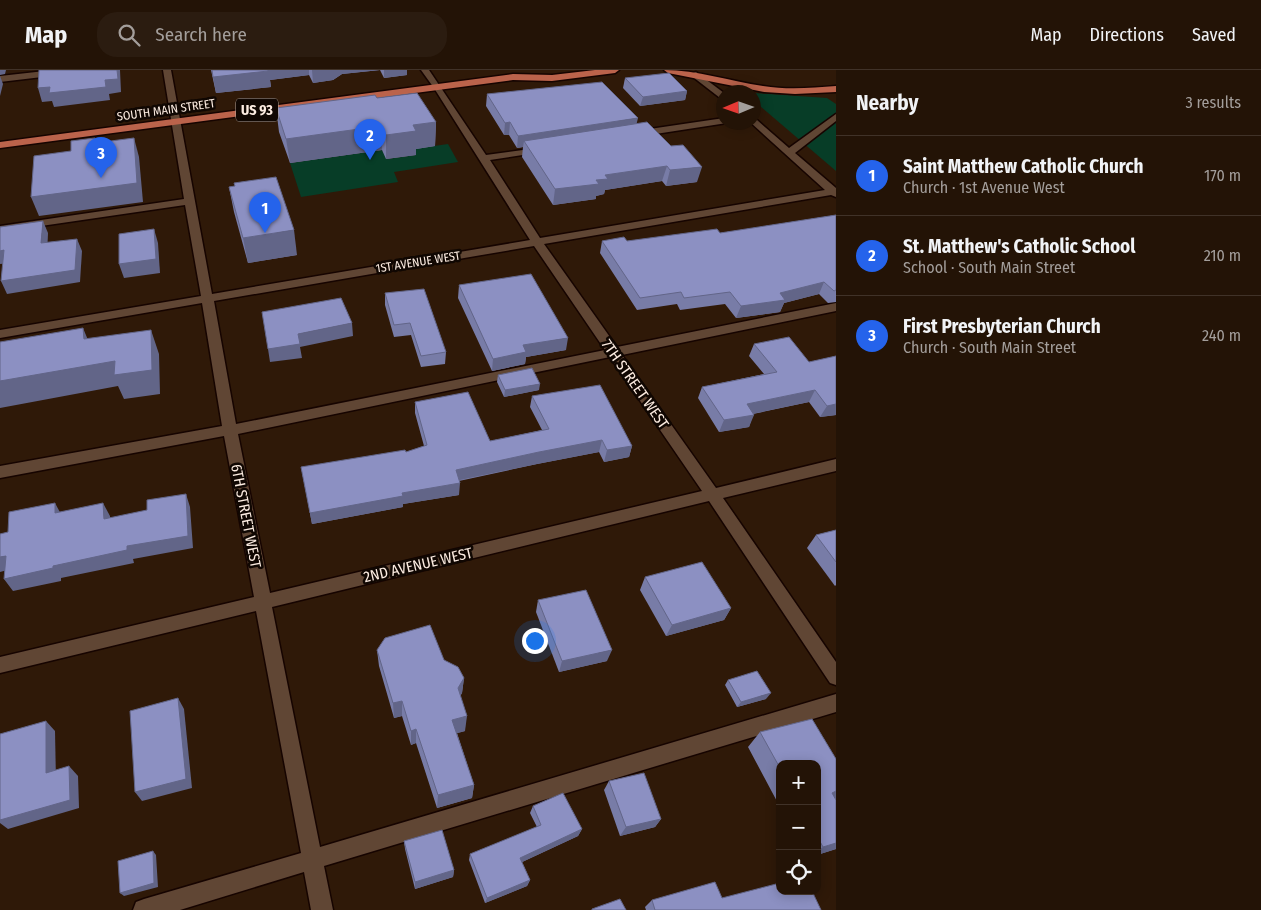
<!DOCTYPE html>
<html lang="en">
<head>
<meta charset="utf-8">
<style>
	body { margin:0; font-family:"Fira Sans Condensed",sans-serif; background:#2b1c10; color:#f1f3f6 }
	.controls { position:absolute; right:15px; bottom:15px; display:grid; overflow:hidden; border-radius:10px; box-shadow:0 2px 12px #0003 }
	.controls button { width:45px; height:45px; display:grid; place-items:center; padding:0; border:0; border-bottom:1px solid #403228; background:#231306; color:#f1f3f6; font:25px sans-serif }
	.compass { position:absolute; left:716px; top:15px; width:45px; height:45px; border-radius:50%; background:#231306; box-shadow:0 2px 12px #0003; rotate:268deg }
	.you { position:absolute; left:534px; top:570px; width:18px; height:18px; margin:-12px; border:4px solid #fff; border-radius:50%; background:#1a73e8; box-shadow:0 0 0 8px #1a73e833 }
	.badge { display:grid; place-items:center; width:32px; height:32px; border-radius:50%; background:#2563eb; color:#fff; font-size:16px; font-weight:700 }
	.pin { position:absolute; translate:-50% -41px; filter:drop-shadow(0 1px 2px #0008) }
	.pin::after { content:''; position:absolute; top:26px; width:18px; height:15px; background:inherit; clip-path:polygon(0 0,100% 0,50% 100%) }
	.list { margin:0; padding:0; list-style:none }
	h2 { display:flex; justify-content:space-between; align-items:center; height:65px; margin:0; padding:0 20px; font-size:21px }
	h2 small { font-size:16px; font-weight:400; color:#a39e9b }
	.list li { display:grid; grid-template-columns:32px 1fr auto; gap:15px; align-items:center; box-sizing:border-box; height:80px; padding:0 20px; border-top:1px solid #403228 }
	.list b { display:block; font-size:19px; white-space:nowrap }
	.list p { margin:0; font-size:16px; white-space:nowrap; color:#a39e9b }
	.list em { font-size:16px; font-style:normal; color:#a39e9b }
	.icon { flex:none; width:28px; height:28px; fill:none; stroke:currentColor; stroke-width:2; stroke-linecap:round; stroke-linejoin:round }
	.map { position:relative; flex:none; width:836px; height:840px; overflow:hidden }
	header { display:flex; align-items:center; gap:30px; box-sizing:border-box; height:70px; padding:0 25px; background:#231306; border-bottom:1px solid #403228 }
	header strong { font-size:24px }
	nav { display:flex; gap:28px; margin-inline-start:auto; font-size:18px }
	.search { width:350px; height:45px; background:#2b1c10; display:flex; align-items:center; gap:12px; box-sizing:border-box; padding:0 18px; border-radius:20px; color:#a39e9b; font-size:19px }
	main { display:flex }
	aside { flex:1; background:#231306 }
	.map>svg:first-child { display:block }
	.green { fill:#073d27 }
	.lines { fill:none; stroke-linecap:round; stroke-linejoin:round }
	.minor-casing { stroke:#160400; stroke-width:3 }
	.major-casing { stroke:#160400; stroke-width:3 }
	.minor { fill:#604634; fill-rule:evenodd }
	.major { fill:#bb634b; fill-rule:evenodd }
	.wall { fill:#787ca7 }
	.shaded-wall { fill:#626588 }
	.building { fill:#8c90c2; stroke:#626588 }
	.labels { text-anchor:middle; stroke-width:5; stroke-linejoin:round; paint-order:stroke }
	.far-street-label { font-size:12px; fill:#fcece1; stroke:#100702 }
	.shield { fill:#100702; stroke:#b5a79e; stroke-width:1 }
	.shield-label { font-size:14px; font-weight:bold; fill:#fcece1 }
	.street-label { font-size:15px; fill:#fcece1; stroke:#100702 }
</style>
</head>
<body>
<header>
<strong>Map</strong>
<div class="search"><svg class="icon" aria-label="search" viewBox="0 0 24 24"><circle cx="10" cy="10" r="6"/><path d="M15 15l6 6"/></svg>Search here</div>
<nav><a>Map</a><a>Directions</a><a>Saved</a></nav>
</header>
<main>
<div class="map">
<svg width="836" height="840" viewBox="0 0 836 840">
	<rect width="100%" height="100%" fill="#2f1908"/>
	<!-- green -->
	<g class="green">
		<path d="M754 23 827 28 836 34V101L754 31Z"/>
		<path d="M448 74 458 92 394 102 398 112 301 127 290 93 382 80 387 89 416 85 413 79Z"/>
	</g>
	<g class="lines">
		<defs>
			<g id="minor">
				<path d="M54 0H80L76 3 0 12V6Z"/>
				<path d="M163 0H171L212 224 530 170 434 18 421 0H429L486 85 545 77V81L542 82 490 90 540 168 825 120 750 52H754V49L757 50 789 78 836 44V51L795 83 836 118V127L831 125 544 174 617 277 836 233V241L622 285 716 418 836 389V401L723 428 836 592V615L830 613 709 431 272 537 320 777 836 624V642L324 796 333 840H311L304 802 180 840H133L136 832 144 829 301 783 256 541 0 603V587L254 527 224 366 0 408V396L222 356 202 233 0 268V260L201 226 185 135 0 162V156L184 129ZM534 176 605 280 236 354 214 231ZM610 287 702 421 270 523 238 364Z"/>
				<path d="M696 2 724 23V31L693 7V3Z"/>
				<path d="M724 48V52L727 53 636 67 631 64 636 61Z"/>
			</g>
			<g id="major">
				<path d="M595 0H619L615 3 552 11 513 10 0 78V72L513 4 552 5Z"/>
				<path d="M664 0C697 0 730 11 763 16 787 20 812 18 836 16V22L795 24 764 22 668 3Z"/>
			</g>
		</defs>
		<!-- minor casing -->
		<use href="#minor" class="minor-casing"/>
		<!-- major casing -->
		<use href="#major" class="major-casing"/>
		<!-- minor -->
		<use href="#minor" class="minor"/>
		<!-- major -->
		<use href="#major" class="major"/>
	</g>
	<!-- wall -->
	<g class="wall">
		<path d="M211 0H407V5L384 8 380 0 342 4 333 10 313 13 309 5 270 10 271 17 216 23Z"/>
		<path d="M625 8 687 21 685 30 640 36 623 18Z"/>
		<path d="M487 24 637 54 697 112 666 116 662 111 605 120 604 124 596 126V129L553 135 522 87 523 77 517 78 509 65H504L486 36Z"/>
		<path d="M377 28 436 52 435 76 416 79V85L386 89 382 80 290 93 279 62 276 38Z"/>
		<path d="M234 113 297 185 248 193 234 142 229 117 235 116Z"/>
		<path d="M836 145V232L828 233 819 224 784 233 780 242 736 248 725 234 680 240 677 234 637 240 600 183 602 171H627L720 163Z"/>
		<path d="M459 215 566 280 526 287 525 294 492 301 458 228Z"/>
		<path d="M385 223 446 282 445 294 421 297 411 265 394 267 385 235Z"/>
		<path d="M754 274 809 292 836 286V345L820 347 809 332 753 344 749 357 719 362 698 328 702 317 764 304 749 286Z"/>
		<path d="M498 305 539 320 504 327 497 312Z"/>
		<path d="M532 326 632 376 629 387 604 392 599 382 537 394 459 411V425L403 434V437L312 454 301 397 406 382 424 376 415 343V332L490 371 542 360 530 337Z"/>
		<path d="M836 460V515L835 516 807 478 816 465Z"/>
		<path d="M645 507 731 538 724 550 666 566 640 520Z"/>
		<path d="M538 530 607 591 559 602 536 542Z"/>
		<path d="M377 580 444 590 464 608 462 623 460 626 465 661 457 663 474 715 472 728 437 738 416 673 411 675 402 646 394 648 379 596Z"/>
		<path d="M728 610 766 629 737 637 725 615Z"/>
		<path d="M812 649 836 689V779L817 785V694H780V737L748 677 760 662Z"/>
		<path d="M609 711 661 749 655 757 620 766 604 720Z"/>
		<path d="M533 736 582 759 578 766 522 792 530 810 527 816 485 833 469 790 470 784 537 757 530 743Z"/>
		<path d="M404 771 454 800 453 807 415 819 405 779Z"/>
		<path d="M722 828 821 840H646L645 837 652 830Z"/>
	</g>
	<!-- shaded-wall -->
	<g class="shaded-wall">
		<path d="M0 0H6L5 4 0 5Z"/>
		<path d="M117 0H120L121 22 109 24 110 30 54 37 52 31 42 32 38 18 105 10Z"/>
		<path d="M267 0H309V5L270 10 271 17 216 23 213 7Z"/>
		<path d="M312 0H380L342 4 333 10 313 13Z"/>
		<path d="M384 0H407V5L384 8Z"/>
		<path d="M0 6 3 14 0 26Z"/>
		<path d="M687 21 685 30 640 36 643 27Z"/>
		<path d="M638 48 635 60 524 71 523 77 517 78 518 66Z"/>
		<path d="M436 52 435 76 416 79V85L386 89V65L413 55Z"/>
		<path d="M510 52 509 65H504L505 53Z"/>
		<path d="M381 56 382 80 290 93 286 69Z"/>
		<path d="M134 68 139 87 143 132 39 146 31 127Z"/>
		<path d="M667 96 662 111 605 120 604 124 596 126V129L553 135 555 119 596 110 605 105Z"/>
		<path d="M702 97 697 112 666 116 670 100Z"/>
		<path d="M43 151 48 163 47 186 41 173Z"/>
		<path d="M154 159 158 173 160 203 124 208 119 194Z"/>
		<path d="M294 160 297 185 248 193 243 168Z"/>
		<path d="M77 169 82 181 80 212 7 224 1 211Z"/>
		<path d="M4 180 10 193 0 194V181Z"/>
		<path d="M824 212 819 224 784 233 780 242 736 248 741 236 780 223Z"/>
		<path d="M352 253 353 266 300 277 302 288 270 292 268 279 298 264Z"/>
		<path d="M83 258 93 282 84 269Z"/>
		<path d="M151 260 159 284 160 324 124 329 118 316 0 338V311Z"/>
		<path d="M568 268 566 280 526 287 525 294 492 301 493 289 523 275Z"/>
		<path d="M540 314 539 320 504 327 505 320Z"/>
		<path d="M815 320 809 332 742 346 747 334Z"/>
		<path d="M836 334V345L820 347 827 336Z"/>
		<path d="M754 345 749 357 719 362 724 350Z"/>
		<path d="M602 370 599 382 537 394 455 411 456 400 539 382Z"/>
		<path d="M632 376 629 387 604 392 607 380Z"/>
		<path d="M460 413 459 425 403 434V437L312 454 310 443 402 423Z"/>
		<path d="M186 424 190 437 193 478 133 489 134 493 61 508V511L13 521 4 509 127 476Z"/>
		<path d="M55 433 62 446 55 443Z"/>
		<path d="M103 433 110 446V461L104 449Z"/>
		<path d="M6 486 15 498 0 502V487Z"/>
		<path d="M731 538 724 550 666 566 672 555Z"/>
		<path d="M612 580 607 591 559 602 562 591Z"/>
		<path d="M464 608 462 623 456 634 458 618Z"/>
		<path d="M771 623 766 629 737 637 741 632Z"/>
		<path d="M178 628 184 639 192 718 142 731 135 722Z"/>
		<path d="M402 631V646L394 648 393 633Z"/>
		<path d="M467 646 465 661 451 665 452 650Z"/>
		<path d="M46 651 55 661 56 712 46 703Z"/>
		<path d="M416 659V673L411 675V661Z"/>
		<path d="M69 696 78 706 79 738 8 759 0 753V750Z"/>
		<path d="M474 715 472 728 437 738 438 725Z"/>
		<path d="M836 721V730L832 723Z"/>
		<path d="M661 749 655 757 620 766 626 757Z"/>
		<path d="M582 759 578 766 518 794 520 788Z"/>
		<path d="M836 773V779L817 785V781L823 777Z"/>
		<path d="M153 781 156 785 158 817 124 826 120 823Z"/>
		<path d="M454 800 453 807 415 819V812Z"/>
		<path d="M530 810 527 816 485 833 487 828Z"/>
	</g>
	<!-- building -->
	<g class="building">
		<path d="M39 0H117L118 9 105 10 106 17 49 23 50 17 38 18Z"/>
		<path d="M212 0H268V1L213 7Z"/>
		<path d="M669 3 687 21 643 27 625 8Z"/>
		<path d="M602 12 638 48 518 66 510 52 505 53 487 24Z"/>
		<path d="M417 23 436 52 413 55 416 61 386 65 381 56 286 69 276 38 375 25 377 28Z"/>
		<path d="M647 52 671 76 683 75 702 97 670 100 667 96 605 105 608 109 596 110 599 114 555 119 524 71Z"/>
		<path d="M95 68V73L134 68 137 113 31 127 34 86 71 81V71Z"/>
		<path d="M276 107 294 160 243 168 229 117 235 116 234 113Z"/>
		<path d="M836 145V220L834 221 824 212 780 223 785 230 741 236 730 222 684 228 681 222 640 228 602 171 624 167 627 171 717 159 720 163Z"/>
		<path d="M43 151 41 173 77 169 75 200 1 211 4 180 0 181V157Z"/>
		<path d="M154 159 156 189 119 194V164Z"/>
		<path d="M531 204 568 268 523 275 526 282 493 289 459 215Z"/>
		<path d="M424 219 446 282 421 286 410 253 394 255 385 223Z"/>
		<path d="M341 228 352 253 298 264 300 274 268 279 262 242Z"/>
		<path d="M83 258 84 269 151 260 152 300 114 305 115 291 0 311V272Z"/>
		<path d="M789 267 809 292 836 286V334L827 336 815 320 747 334 754 345 724 350 702 317 777 302 754 274Z"/>
		<path d="M532 298 540 314 505 320 498 305Z"/>
		<path d="M600 315 632 376 607 380 602 370 539 382 456 400 460 413 402 423 403 426 310 443 301 397 405 380 406 382 427 375 415 332 468 322 490 371 549 359 532 326Z"/>
		<path d="M186 424 188 466 127 476V480L53 496V498L4 509 6 486 0 487V464L8 462 9 442 55 433V443L103 433 104 449 147 440V430Z"/>
		<path d="M836 460V492L816 465Z"/>
		<path d="M702 492 731 538 672 555 645 507Z"/>
		<path d="M586 520 612 580 562 591 538 530Z"/>
		<path d="M430 555 444 590 458 597 464 608 458 618 467 646 452 650 474 715 438 725 416 659 411 661 402 631 393 633 377 580 385 568Z"/>
		<path d="M757 601 771 623 741 632 728 610Z"/>
		<path d="M178 628 186 709 135 722 130 641Z"/>
		<path d="M812 649 836 689V721L832 723 836 730V773L823 777 817 766V694H780V698L760 662Z"/>
		<path d="M46 651V703L69 696 70 730 0 750V664Z"/>
		<path d="M644 703 661 749 626 757 609 711Z"/>
		<path d="M563 723 582 759 520 788 530 810 487 828 470 784 541 755 533 736Z"/>
		<path d="M442 760 454 800 415 812 404 771Z"/>
		<path d="M153 781 154 813 120 823 118 791Z"/>
		<path d="M715 812 722 828 780 813V821H812L821 840H655L652 830Z"/>
		<path d="M620 829 626 840H592V839Z"/>
	</g>
	<g class="labels">
		<!-- far-street labels -->
		<g class="far-street-label">
			<text transform="translate(166 40) rotate(-8)" y="4">SOUTH MAIN STREET</text>
			<text transform="translate(418 192) rotate(-9)" y="4">1ST AVENUE WEST</text>
		</g>
		<!-- shield labels -->
		<rect class="shield" x="236" y="28.5" width="42" height="23" rx="4"/>
		<g class="shield-label">
			<text x="257" y="45">US 93</text>
		</g>
		<!-- street labels -->
		<g class="street-label">
			<text transform="translate(635 314) rotate(55)" y="5">7TH STREET WEST</text>
			<text transform="translate(246 446) rotate(79)" y="5">6TH STREET WEST</text>
			<text transform="translate(418 495) rotate(-13)" y="5">2ND AVENUE WEST</text>
		</g>
	</g>
</svg>
<div class="controls">
<button>+</button>
<button>−</button>
<button><svg class="icon" aria-label="locate" viewBox="0 0 24 24"><circle cx="12" cy="12" r="6"/><path d="M12 2v4M12 18v4M2 12h4M18 12h4"/></svg></button>
</div>
<svg class="compass" viewBox="-18 -18 36 36"><path d="M0-13l5 13h-10z" fill="#e53935"/><path d="M0 13l5-13h-10z" fill="#a39e9b"/></svg>
<div class="you"></div>
<div class="pin badge" style="left:265px;top:163px">1</div>
<div class="pin badge" style="left:370px;top:90px">2</div>
<div class="pin badge" style="left:101px;top:108px">3</div>
</div>
<aside>
<h2>Nearby<small>3 results</small></h2>
<ul class="list">
<li><span class="badge">1</span><div><b>Saint Matthew Catholic Church</b><p>Church · 1st Avenue West</p></div><em>170 m</em></li>
<li><span class="badge">2</span><div><b>St. Matthew's Catholic School</b><p>School · South Main Street</p></div><em>210 m</em></li>
<li><span class="badge">3</span><div><b>First Presbyterian Church</b><p>Church · South Main Street</p></div><em>240 m</em></li>
</ul>
</aside>
</main>
</body>
</html>
